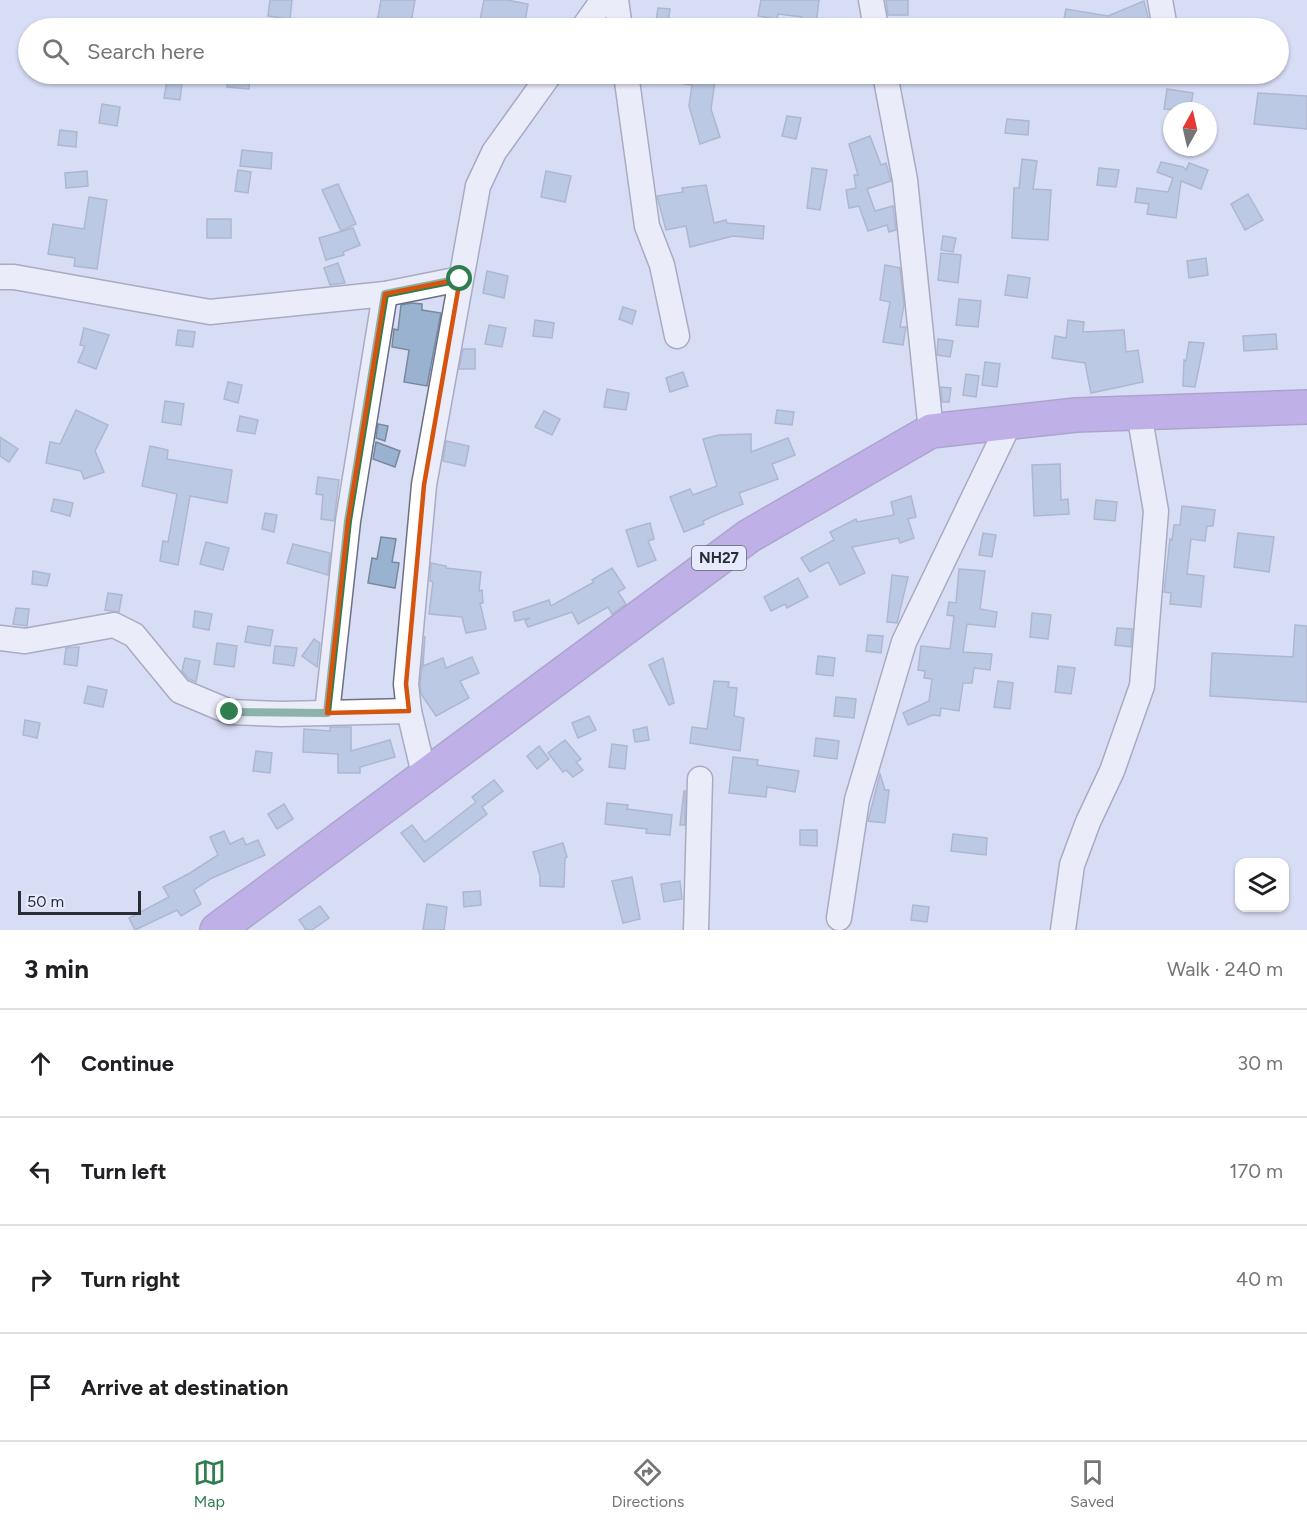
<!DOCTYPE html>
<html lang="en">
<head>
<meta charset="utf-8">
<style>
	body { margin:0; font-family:Figtree,sans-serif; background:#f6f6f6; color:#202124 }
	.controls { position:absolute; right:18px; bottom:18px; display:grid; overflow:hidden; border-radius:12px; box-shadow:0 2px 4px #0004 }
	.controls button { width:54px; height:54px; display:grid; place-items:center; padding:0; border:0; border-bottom:2px solid #e0e0e0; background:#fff; color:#202124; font:30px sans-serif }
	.compass { position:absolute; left:1163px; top:102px; width:54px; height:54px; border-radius:50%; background:#fff; box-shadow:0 2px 4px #0004; rotate:8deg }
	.scale { position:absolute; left:18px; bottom:15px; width:123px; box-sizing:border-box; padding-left:6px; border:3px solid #2a2c36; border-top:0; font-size:16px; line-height:21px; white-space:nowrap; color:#2a2c36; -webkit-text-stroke:4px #e6eaff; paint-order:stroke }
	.stop { position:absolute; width:18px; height:18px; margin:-14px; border:4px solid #2f7e4f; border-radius:50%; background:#fff }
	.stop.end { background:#2f7e4f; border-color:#fff; box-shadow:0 2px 6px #0008 }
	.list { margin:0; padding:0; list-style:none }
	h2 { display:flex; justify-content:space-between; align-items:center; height:78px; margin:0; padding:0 24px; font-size:26px }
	h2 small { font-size:20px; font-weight:400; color:#757577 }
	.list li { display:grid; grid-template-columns:39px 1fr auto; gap:18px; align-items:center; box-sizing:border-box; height:108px; padding:0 24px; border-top:2px solid #e0e0e0 }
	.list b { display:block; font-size:22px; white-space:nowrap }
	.list em { font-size:20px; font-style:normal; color:#757577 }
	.icon { flex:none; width:33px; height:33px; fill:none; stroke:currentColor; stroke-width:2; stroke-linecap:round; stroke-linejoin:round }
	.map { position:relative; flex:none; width:1307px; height:930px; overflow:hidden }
	.search { position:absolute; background:#fff; box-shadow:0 2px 4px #0004; left:18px; right:18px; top:18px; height:66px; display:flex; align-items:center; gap:15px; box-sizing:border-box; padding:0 21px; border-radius:33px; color:#757577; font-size:22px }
	.sheet { height:510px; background:#fff }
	nav { display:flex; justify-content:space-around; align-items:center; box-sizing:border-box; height:84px; border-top:2px solid #e0e0e0; background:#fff; font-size:16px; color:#757577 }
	nav a { display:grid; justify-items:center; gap:3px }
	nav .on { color:#2f7e4f }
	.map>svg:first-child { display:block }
	.building { fill:#99b2d0; stroke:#79899d; stroke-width:1.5 }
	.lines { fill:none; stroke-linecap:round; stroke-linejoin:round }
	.minor-casing { stroke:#6c7086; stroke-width:27 }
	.highway-casing { stroke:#77619d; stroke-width:36 }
	.minor { stroke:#fff; stroke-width:24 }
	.highway { stroke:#a07dd4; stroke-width:33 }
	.route { stroke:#2f7e4f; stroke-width:8 }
	.marked { fill:none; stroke:#d55410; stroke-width:4.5; stroke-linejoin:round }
	.labels { text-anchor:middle; stroke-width:6; stroke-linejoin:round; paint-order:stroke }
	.shield { fill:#e6eaff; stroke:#626572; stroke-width:1.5 }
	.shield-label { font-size:15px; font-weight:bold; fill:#2a2c36 }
</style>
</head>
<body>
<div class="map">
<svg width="1307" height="930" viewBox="0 0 1307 930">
	<rect width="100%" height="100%" fill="#d8ddf6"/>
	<!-- building -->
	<g class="building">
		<path d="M270 0H292L290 19 268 16Z"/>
		<path d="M381 0H415L410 28H376Z"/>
		<path d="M484 0H507L528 4 524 28 479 25Z"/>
		<path d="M761 0H819L816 25 801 24 802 17 778 14 777 19 758 16Z"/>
		<path d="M886 0H908V15H888Z"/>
		<path d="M1144 1 1151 28H1097L1063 23 1066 9 1108 16Z"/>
		<path d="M658 8 670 9 668 22 656 21Z"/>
		<path d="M168 74H183L180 100 164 98Z"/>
		<path d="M228 74H250L249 89 227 87Z"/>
		<path d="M666 74H716L711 109 720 137 700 144 689 106 692 85 666 81Z"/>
		<path d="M1167 89 1193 93 1190 111 1164 109Z"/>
		<path d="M1258 93 1307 96V129L1254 124Z"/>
		<path d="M102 104 120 107 117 126 99 123Z"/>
		<path d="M787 116 801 118 796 139 782 136Z"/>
		<path d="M1007 119 1029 121 1028 135 1005 133Z"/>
		<path d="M60 130 77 132 76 147 58 145Z"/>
		<path d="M870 136 881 165 886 163 891 181 867 189 875 211 893 206 896 230 889 232 887 225 868 231 859 206 849 208 846 190 856 188 854 175H858L849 144Z"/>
		<path d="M242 150 272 153 271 169 240 166Z"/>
		<path d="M1022 159 1037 161 1033 189 1051 190 1048 240 1012 238 1014 188H1019Z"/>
		<path d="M1161 162 1183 167 1186 170 1189 163 1208 170 1201 189 1181 181 1176 218 1147 214 1149 204 1135 202 1137 188 1168 192 1173 178 1157 172Z"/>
		<path d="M812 168 827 170 820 210 807 208Z"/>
		<path d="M1099 168 1119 170 1116 187 1097 185Z"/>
		<path d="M238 170 251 172 248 193 235 191Z"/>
		<path d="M87 171 88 186 66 188 65 173Z"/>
		<path d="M546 171 571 176 565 202 541 197Z"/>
		<path d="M338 184 356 224 341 231 322 190Z"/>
		<path d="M706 185 714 223 726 220 727 223 764 226 763 239 733 236 690 247 686 226 666 230 657 196 683 192 682 188Z"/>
		<path d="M1248 194 1263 220 1245 230 1231 204Z"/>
		<path d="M89 197 107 200 97 269 74 266 75 258 48 254 53 224 84 229Z"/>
		<rect x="207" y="219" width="24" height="19"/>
		<path d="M353 228 360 245 343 252 344 255 326 260 319 238Z"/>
		<path d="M943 236 956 238 953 252 941 250Z"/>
		<path d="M941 253 961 255 958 283 938 280Z"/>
		<path d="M1206 258 1208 275 1189 278 1187 261Z"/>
		<path d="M338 263 345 283 330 285 324 268Z"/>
		<path d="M885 265 900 268 904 305 900 327H906L903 345 883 342 890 302 880 300Z"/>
		<path d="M487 271 508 276 504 298 483 293Z"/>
		<path d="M1008 275 1030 278 1027 298 1005 295Z"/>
		<path d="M959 299 981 301 978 327 956 325Z"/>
		<path d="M412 303 422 304V310L441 313 427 386 404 382 409 350 392 347 394 329 398 330 401 305Z"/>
		<path d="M623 307 636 311 632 324 619 319Z"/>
		<path d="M535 320 554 323 552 338 533 336Z"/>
		<path d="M1068 320 1084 322 1083 332 1124 330 1126 352 1138 350 1143 382 1091 393 1085 363 1052 358 1055 336 1066 338Z"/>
		<path d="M489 325 506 328 502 347 485 344Z"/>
		<path d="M84 328 109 335 96 369 78 362 85 346 80 345Z"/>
		<path d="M178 330 195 332 193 347 176 345Z"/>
		<path d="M1276 334 1277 349 1244 351 1243 336Z"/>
		<path d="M938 339 953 341 950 357 937 355Z"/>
		<path d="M1189 342 1204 343 1195 387 1183 386 1184 360 1186 361Z"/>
		<path d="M463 349H475V369H459Z"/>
		<path d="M985 362 1000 364 997 387 982 385Z"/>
		<path d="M683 372 688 386 670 392 666 378Z"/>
		<path d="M966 374 979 376 976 397 963 395Z"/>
		<path d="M228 382 242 385 238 403 224 399Z"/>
		<path d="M941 387 951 388 949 402H942Z"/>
		<path d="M607 389 629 393 626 410 604 407Z"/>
		<path d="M165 401 184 404 181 425 162 422Z"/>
		<path d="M76 410 108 425 95 451 104 472 84 479 81 471 46 463 50 442 60 444Z"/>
		<path d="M777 410 794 412 792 425 775 423Z"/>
		<path d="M544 411 560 419 552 435 535 427Z"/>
		<path d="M240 416 258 420 255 434 237 431Z"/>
		<path d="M378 424 388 426 385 441 376 438Z"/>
		<path d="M751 434V452L788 438 795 455 772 464 778 479 739 493 743 504 718 514 703 521 704 524 684 532 670 497 690 489 693 495 717 486 703 439 719 435Z"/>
		<path d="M0 437 18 449 9 462 0 456Z"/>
		<path d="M446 441 469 446 465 466 443 461Z"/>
		<path d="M376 442 400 451 395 467 373 459Z"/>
		<path d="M150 446 168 450 167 459 232 470 227 503 190 496 178 565 160 561 163 541 168 542 177 494 142 486Z"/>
		<path d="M1060 464 1061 500 1068 499 1069 514 1034 516 1032 465Z"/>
		<path d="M318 477 339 480 334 521 321 519 323 495 316 494Z"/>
		<path d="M911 496 916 517 908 519 914 538 900 543 898 538 852 547 865 573 840 585 828 562 810 572 801 558 834 540 830 532 856 519 857 522 894 515 891 502Z"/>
		<path d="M54 499 73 503 70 516 51 511Z"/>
		<path d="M1096 500 1117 502 1115 521 1094 519Z"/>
		<path d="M1182 506 1215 510 1213 526H1207L1205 541 1191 539 1187 574 1204 576 1201 607 1170 604 1171 593 1164 592 1170 539 1172 540 1174 525H1180Z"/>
		<path d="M265 513 277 515 274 532 262 529Z"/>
		<path d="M650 523 654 539 648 541 656 560 638 567 626 530Z"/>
		<path d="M983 533 996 535 992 557 979 555Z"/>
		<path d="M1238 533 1274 537 1269 572 1234 567Z"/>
		<path d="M381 537 396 539 392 562 399 563 395 588 368 583 372 558 377 559Z"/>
		<path d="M206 542 229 548 223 570 200 564Z"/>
		<path d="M293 544 330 553 328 575 287 563Z"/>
		<path d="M431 563 446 566V568L481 572 479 591 482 590 483 603H480L486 629 466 633 462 617 429 614 433 582 430 581Z"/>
		<path d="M612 568 625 588 618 592 626 604 612 614 608 607 578 624 572 612 528 627 525 621 530 618 515 621 513 612 549 600 551 606 594 582 592 580Z"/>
		<path d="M959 569 985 571 980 609 997 612 995 627 967 624 963 652 992 654 990 670 974 668 972 683H963L959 711 941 708 940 716 933 715 908 725 903 713 929 701 932 679 924 678 925 671 918 670 921 646 950 649 954 616 947 615 949 602 956 603Z"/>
		<path d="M33 571 50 574 47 586 32 584Z"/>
		<path d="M892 575 908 577 897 623 887 622Z"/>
		<path d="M798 578 808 597 787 608 785 604 771 611 764 597Z"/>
		<path d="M108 593 122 595 119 612 105 610Z"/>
		<path d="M16 608 29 609 27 626 13 624Z"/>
		<path d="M195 611 212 614 209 630 193 627Z"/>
		<path d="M1032 613 1051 615 1048 639 1030 637Z"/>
		<path d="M1295 625 1307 626V702L1210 696 1212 653 1293 657Z"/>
		<path d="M248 626 273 630 270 646 245 642Z"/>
		<path d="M1117 628 1132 629 1131 647 1115 645Z"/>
		<path d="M868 635 883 636 881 653 866 651Z"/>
		<path d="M425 636 423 666 443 658 446 668 472 657 479 673 460 681 469 698 436 716 421 694 420 684Z"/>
		<path d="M314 639 320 643 317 667 302 656Z"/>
		<path d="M217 643 237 646 234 667 214 664Z"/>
		<path d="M275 646 297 648 294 666 273 663Z"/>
		<path d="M79 647 77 666 64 664 66 648Z"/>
		<path d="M818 656 835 658 833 676 816 674Z"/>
		<path d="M185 658 200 661 196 682 189 679 182 671Z"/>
		<path d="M663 658 674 703 669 705 649 665Z"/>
		<path d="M1058 666 1075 668 1071 694 1055 692Z"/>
		<path d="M714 681 729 682 728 687 737 688 734 716 744 718 740 751 690 743 692 727 707 729Z"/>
		<path d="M998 681 1013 683 1010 709 994 707Z"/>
		<path d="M88 686 107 690 103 707 84 703Z"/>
		<path d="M836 697 856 699 854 718 834 716Z"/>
		<path d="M589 716 596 730 578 738 572 723Z"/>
		<path d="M25 720 40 723 37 738 23 735Z"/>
		<path d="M330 727H351V751L390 740 395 757 360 767V773H338V754L303 752 304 729 330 731Z"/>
		<path d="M647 727 649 740 635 742 633 730Z"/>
		<path d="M816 738 839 741 837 759 814 756Z"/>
		<path d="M565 740 581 759 576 762 583 770 573 777 566 770 563 772 548 753Z"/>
		<path d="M612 744 627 746 625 769 609 767Z"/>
		<path d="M539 746 549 759 537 769 527 756Z"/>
		<path d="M256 751 272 753 270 773 253 771Z"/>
		<path d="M733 757 758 760 757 765 799 771 795 792 767 787 766 797 729 793Z"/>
		<path d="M880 774 885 790H889L885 823 868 821Z"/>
		<path d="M494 780 503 791 482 807 487 814 424 862 401 833 412 825 425 842 476 802 472 797Z"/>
		<path d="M684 791H685V825H680Z"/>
		<path d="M607 803 628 805 627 809 672 815 670 835 646 833 647 829 605 824Z"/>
		<path d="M284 804 293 819 277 829 268 814Z"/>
		<path d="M800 830H817V846L800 845Z"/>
		<path d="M224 831 230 844 243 838 246 845 258 840 265 855 212 878 194 890 201 904 181 916 177 910 135 930 129 918 169 897 163 887 190 873 218 855 210 837Z"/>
		<path d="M953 834 987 838 986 855 951 851Z"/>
		<path d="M563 843 567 857 565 858 564 887 540 886V876L533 852Z"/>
		<path d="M632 877 640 919 623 923 612 881Z"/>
		<path d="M680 881 682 899 664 902 661 884Z"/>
		<path d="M480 891 481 905 464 907 463 892Z"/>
		<path d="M427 904 447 907 444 930H423Z"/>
		<path d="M913 905 929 907 927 922 911 920Z"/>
		<path d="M320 906 329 918 312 930H306L299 920Z"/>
	</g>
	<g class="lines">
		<defs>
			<g id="minor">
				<path d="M616 0 620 28"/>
				<path d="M871 0 876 28"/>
				<path d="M1160 0 1165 28"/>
				<path d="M583 28 603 0"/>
				<path d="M626 74 647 226 662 265 677 336"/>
				<path d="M885 74 905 180 931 431"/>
				<path d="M0 277H14L210 312 385 294 460 279"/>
				<path d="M0 638 25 641 114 625 134 635 180 691 230 712 281 714 409 711"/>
				<path d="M327 713 348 521 385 294"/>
				<path d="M424 774 409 711 406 684 424 485 478 186 494 152 550 74"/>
				<path d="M839 918 857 800 904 642 1010 422"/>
				<path d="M696 930 700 779"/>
				<path d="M1063 930 1072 865 1088 822 1112 771 1142 686 1156 511 1139 413"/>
			</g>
			<path id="highway" d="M217 930 749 536 931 431 1076 415 1307 407"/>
		</defs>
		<!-- minor casing -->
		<use href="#minor" class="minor-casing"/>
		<!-- highway casing -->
		<use href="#highway" class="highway-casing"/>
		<!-- minor -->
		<use href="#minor" class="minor"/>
		<!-- highway -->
		<use href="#highway" class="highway"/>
	</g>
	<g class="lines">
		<!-- route -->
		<path class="route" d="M230 712 327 713 348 521 385 294 460 279"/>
	</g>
	<!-- marked area -->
	<path d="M0 0H1307V930H0ZM460 279 424 485 406 684 409 711 327 713 348 521 385 294Z" fill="#d8ddf6" fill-opacity=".55" fill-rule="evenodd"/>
	<path class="marked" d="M460 279 424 485 406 684 409 711 327 713 348 521 385 294Z"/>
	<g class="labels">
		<!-- shield labels -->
		<rect class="shield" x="692" y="546" width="54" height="24" rx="4.5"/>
		<g class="shield-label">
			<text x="719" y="563">NH27</text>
		</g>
	</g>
</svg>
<div class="controls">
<button><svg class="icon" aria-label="layers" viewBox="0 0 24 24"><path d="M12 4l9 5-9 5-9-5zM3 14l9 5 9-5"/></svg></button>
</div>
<svg class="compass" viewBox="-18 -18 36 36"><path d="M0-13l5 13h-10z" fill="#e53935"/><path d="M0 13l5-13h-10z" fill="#757577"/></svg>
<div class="scale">50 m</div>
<div class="stop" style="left:460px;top:279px"></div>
<div class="stop end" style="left:230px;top:712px"></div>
<div class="search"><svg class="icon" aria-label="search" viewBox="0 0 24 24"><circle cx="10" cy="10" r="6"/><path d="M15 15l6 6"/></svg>Search here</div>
</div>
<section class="sheet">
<h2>3 min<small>Walk · 240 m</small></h2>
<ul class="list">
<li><svg class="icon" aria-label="ahead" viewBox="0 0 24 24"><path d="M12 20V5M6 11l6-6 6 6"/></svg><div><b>Continue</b></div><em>30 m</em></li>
<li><svg class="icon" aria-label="left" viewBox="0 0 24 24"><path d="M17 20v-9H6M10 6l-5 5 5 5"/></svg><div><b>Turn left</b></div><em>170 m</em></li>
<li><svg class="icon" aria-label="right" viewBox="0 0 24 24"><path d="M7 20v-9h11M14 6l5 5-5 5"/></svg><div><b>Turn right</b></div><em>40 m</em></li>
<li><svg class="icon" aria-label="arrive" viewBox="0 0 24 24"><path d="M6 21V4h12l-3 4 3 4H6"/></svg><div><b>Arrive at destination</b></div></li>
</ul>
</section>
<nav>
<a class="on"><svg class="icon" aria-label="map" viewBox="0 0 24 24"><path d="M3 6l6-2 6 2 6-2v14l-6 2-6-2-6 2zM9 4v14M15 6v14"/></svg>Map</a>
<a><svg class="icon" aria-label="directions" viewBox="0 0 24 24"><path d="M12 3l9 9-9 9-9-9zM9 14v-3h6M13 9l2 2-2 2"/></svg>Directions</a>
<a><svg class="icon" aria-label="saved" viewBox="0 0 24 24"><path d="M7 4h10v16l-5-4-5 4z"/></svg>Saved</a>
</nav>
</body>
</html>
